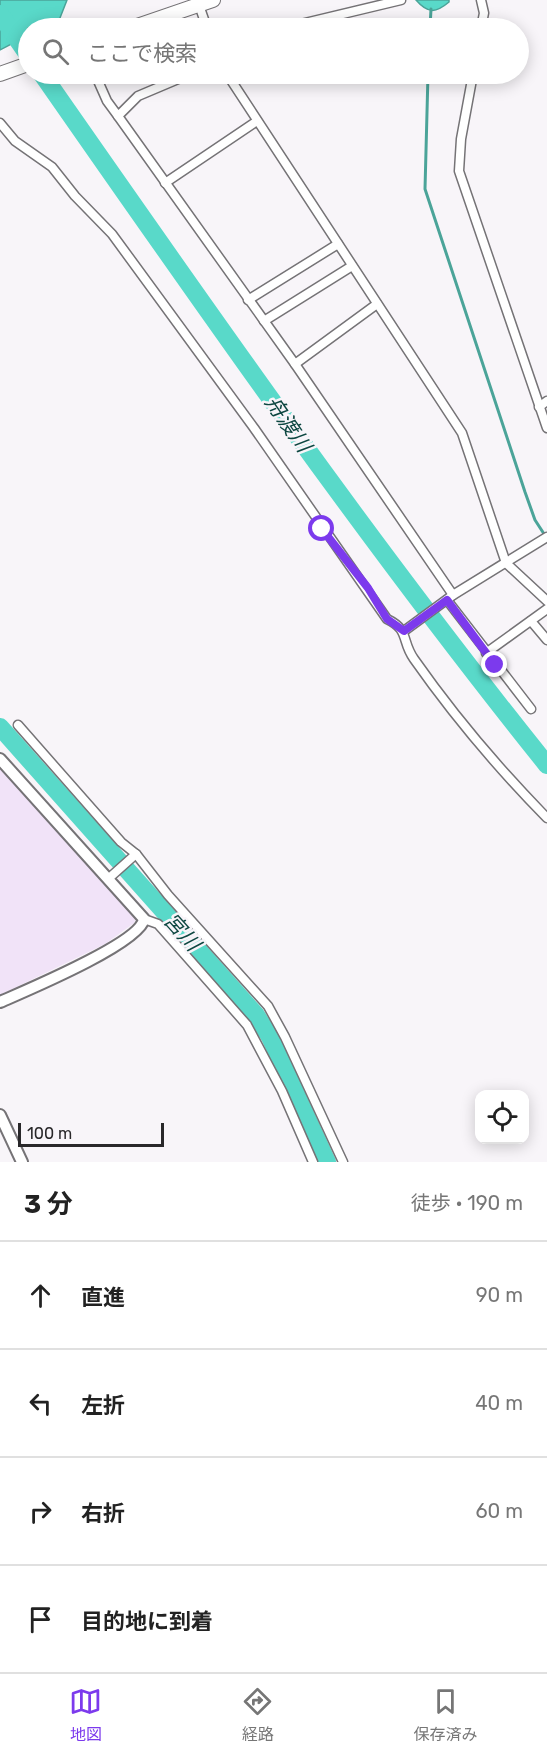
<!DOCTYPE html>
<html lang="ja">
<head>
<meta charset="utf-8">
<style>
	body { margin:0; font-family:Rubik,"Noto Sans JP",sans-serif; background:#f6f6f6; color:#222 }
	.controls { position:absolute; right:18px; bottom:18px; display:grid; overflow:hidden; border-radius:12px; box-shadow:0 3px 15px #0003 }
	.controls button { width:54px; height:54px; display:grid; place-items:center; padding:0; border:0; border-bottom:2px solid #e0e0e0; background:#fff; color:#222; font:30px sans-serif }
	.scale { position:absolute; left:18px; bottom:15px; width:146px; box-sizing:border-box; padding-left:6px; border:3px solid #29282a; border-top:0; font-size:16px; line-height:21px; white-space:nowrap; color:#29282a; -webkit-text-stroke:4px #f8f5f9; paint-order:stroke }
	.stop { position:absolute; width:18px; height:18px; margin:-14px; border:4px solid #7c3aed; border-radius:50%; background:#fff }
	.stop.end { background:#7c3aed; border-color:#fff; box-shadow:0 2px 6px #0008 }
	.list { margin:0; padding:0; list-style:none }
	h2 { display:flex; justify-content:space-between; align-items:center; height:78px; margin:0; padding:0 24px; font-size:26px }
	h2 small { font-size:20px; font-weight:400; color:#767676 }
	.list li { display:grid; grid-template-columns:39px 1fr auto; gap:18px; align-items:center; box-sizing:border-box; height:108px; padding:0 24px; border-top:2px solid #e0e0e0 }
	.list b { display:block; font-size:22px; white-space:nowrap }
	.list em { font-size:20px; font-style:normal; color:#767676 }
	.icon { flex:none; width:33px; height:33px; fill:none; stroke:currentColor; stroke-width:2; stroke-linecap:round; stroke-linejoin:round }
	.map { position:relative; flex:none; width:547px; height:1162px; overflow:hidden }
	.search { position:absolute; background:#fff; box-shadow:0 3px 15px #0003; left:18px; right:18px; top:18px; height:66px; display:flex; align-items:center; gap:15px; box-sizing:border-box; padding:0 21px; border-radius:33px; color:#767676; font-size:22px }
	.sheet { height:510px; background:#fff }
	nav { display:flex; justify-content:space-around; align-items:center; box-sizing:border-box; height:84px; border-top:2px solid #e0e0e0; background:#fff; font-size:16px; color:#767676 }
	nav a { display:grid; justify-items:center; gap:3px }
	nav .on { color:#7c3aed }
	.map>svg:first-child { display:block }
	.green { fill:#f1e3f8 }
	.water { fill:#59d9c9; stroke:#4ba499; stroke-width:1.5 }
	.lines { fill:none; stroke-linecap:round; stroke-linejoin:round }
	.stream { stroke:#4ba499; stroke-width:3 }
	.river { stroke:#59d9c9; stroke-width:18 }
	.minor-casing { stroke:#757376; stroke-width:11 }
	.tertiary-casing { stroke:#757376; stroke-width:14 }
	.primary-casing { stroke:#757376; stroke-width:16 }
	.minor { stroke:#fff; stroke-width:8 }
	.tertiary { stroke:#fff; stroke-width:10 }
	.primary { stroke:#fff; stroke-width:14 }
	.route { stroke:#7c3aed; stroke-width:8 }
	.labels { text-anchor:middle; stroke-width:5; stroke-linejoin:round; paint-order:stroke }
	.water-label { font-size:21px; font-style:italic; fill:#0d4741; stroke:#f8f5f9 }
</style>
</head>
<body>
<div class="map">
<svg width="547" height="1162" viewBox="0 0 547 1162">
	<rect width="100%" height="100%" fill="#f8f5f9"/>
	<!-- green -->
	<path class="green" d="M0 768 136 918 134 923 105 944 0 995Z"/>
	<!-- water -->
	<g class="water">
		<path d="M0 0H67L56 28H28V40L18 44 15 42 0 50Z"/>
		<path d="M416 0H449V2C436 13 428 14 416 0Z"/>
	</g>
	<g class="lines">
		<!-- stream -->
		<g class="stream">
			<path d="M430 28 431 9"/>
			<path d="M428 74 425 189 525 492 535 520 546 537"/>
		</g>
		<!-- river -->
		<g class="river">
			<path d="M0 14 28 55"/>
			<path d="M42 74C205 308 368 542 547 765"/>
			<path d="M0 727 256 1015 270 1037 327 1162"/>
		</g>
		<defs>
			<g id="minor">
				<path d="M199 5 207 28"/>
				<path d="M284 28 401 0"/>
				<path d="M481 28 484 13 481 0"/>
				<path d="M95 74 107 101 118 116 138 96 190 74"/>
				<path d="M227 74 462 433 506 563 547 601"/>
				<path d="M473 74 461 139 459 171 547 428"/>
				<path d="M118 116 295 364 453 595"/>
				<path d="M0 123 15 141 52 167 75 196 112 234 254 428 387 619C410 630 401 641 414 659 454 716 498 768 547 818"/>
				<path d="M165 183 257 121"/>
				<path d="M248 300 338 244"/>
				<path d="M264 321 352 266"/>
				<path d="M295 364 377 304"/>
				<path d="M539 407 547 401"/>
				<path d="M447 600 531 709"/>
				<path d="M531 621 547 640"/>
				<path d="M404 631 453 595 547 537"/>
				<path d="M486 653 547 609"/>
				<path d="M18 725 121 842 136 854 168 895 268 1006 285 1037 343 1162"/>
				<path d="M108 879 136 854"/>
				<path d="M144 919 158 924 247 1025 282 1091 313 1162"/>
			</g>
			<g id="tertiary">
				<path d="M0 759 144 919C140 943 25 991 0 1002"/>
				<path d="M0 1115 22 1162"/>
			</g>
			<g id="primary">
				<path d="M131 28 213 0"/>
				<path d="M0 74 28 64"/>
			</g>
		</defs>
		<!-- minor casing -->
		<use href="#minor" class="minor-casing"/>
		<!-- tertiary casing -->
		<use href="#tertiary" class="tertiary-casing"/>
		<!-- primary casing -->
		<use href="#primary" class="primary-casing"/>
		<!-- minor -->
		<use href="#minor" class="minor"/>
		<!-- tertiary -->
		<use href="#tertiary" class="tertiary"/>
		<!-- primary -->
		<use href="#primary" class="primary"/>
	</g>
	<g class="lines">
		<!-- route -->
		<path class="route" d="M322 529 368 588 387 619 404 631 447 600 495 665"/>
	</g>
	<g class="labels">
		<!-- water labels -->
		<g class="water-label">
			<text transform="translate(288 424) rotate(55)" y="7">舟渡川</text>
			<text transform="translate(182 932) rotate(48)" y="7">宮川</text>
		</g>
	</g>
</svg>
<div class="controls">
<button><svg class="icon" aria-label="locate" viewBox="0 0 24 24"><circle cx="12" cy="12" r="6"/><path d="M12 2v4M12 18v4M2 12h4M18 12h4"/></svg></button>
</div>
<div class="scale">100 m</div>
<div class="stop" style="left:322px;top:529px"></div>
<div class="stop end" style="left:495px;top:665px"></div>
<div class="search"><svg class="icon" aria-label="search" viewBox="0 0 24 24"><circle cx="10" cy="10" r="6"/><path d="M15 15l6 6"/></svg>ここで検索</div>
</div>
<section class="sheet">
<h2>3 分<small>徒歩 · 190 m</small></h2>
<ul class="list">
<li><svg class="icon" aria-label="ahead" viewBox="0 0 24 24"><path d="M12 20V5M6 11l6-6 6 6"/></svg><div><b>直進</b></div><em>90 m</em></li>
<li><svg class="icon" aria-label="left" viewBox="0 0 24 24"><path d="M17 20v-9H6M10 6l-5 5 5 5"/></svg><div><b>左折</b></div><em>40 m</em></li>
<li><svg class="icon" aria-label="right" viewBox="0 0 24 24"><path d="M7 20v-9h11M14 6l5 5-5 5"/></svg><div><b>右折</b></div><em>60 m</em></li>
<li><svg class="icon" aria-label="arrive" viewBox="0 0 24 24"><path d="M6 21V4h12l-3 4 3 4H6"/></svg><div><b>目的地に到着</b></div></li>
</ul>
</section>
<nav>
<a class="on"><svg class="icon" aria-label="map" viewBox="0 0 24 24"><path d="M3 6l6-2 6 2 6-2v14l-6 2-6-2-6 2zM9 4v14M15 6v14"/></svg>地図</a>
<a><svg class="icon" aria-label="directions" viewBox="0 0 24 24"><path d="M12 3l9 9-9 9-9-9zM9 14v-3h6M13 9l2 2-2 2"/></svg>経路</a>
<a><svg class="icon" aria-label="saved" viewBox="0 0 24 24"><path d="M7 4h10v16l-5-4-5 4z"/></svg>保存済み</a>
</nav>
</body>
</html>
